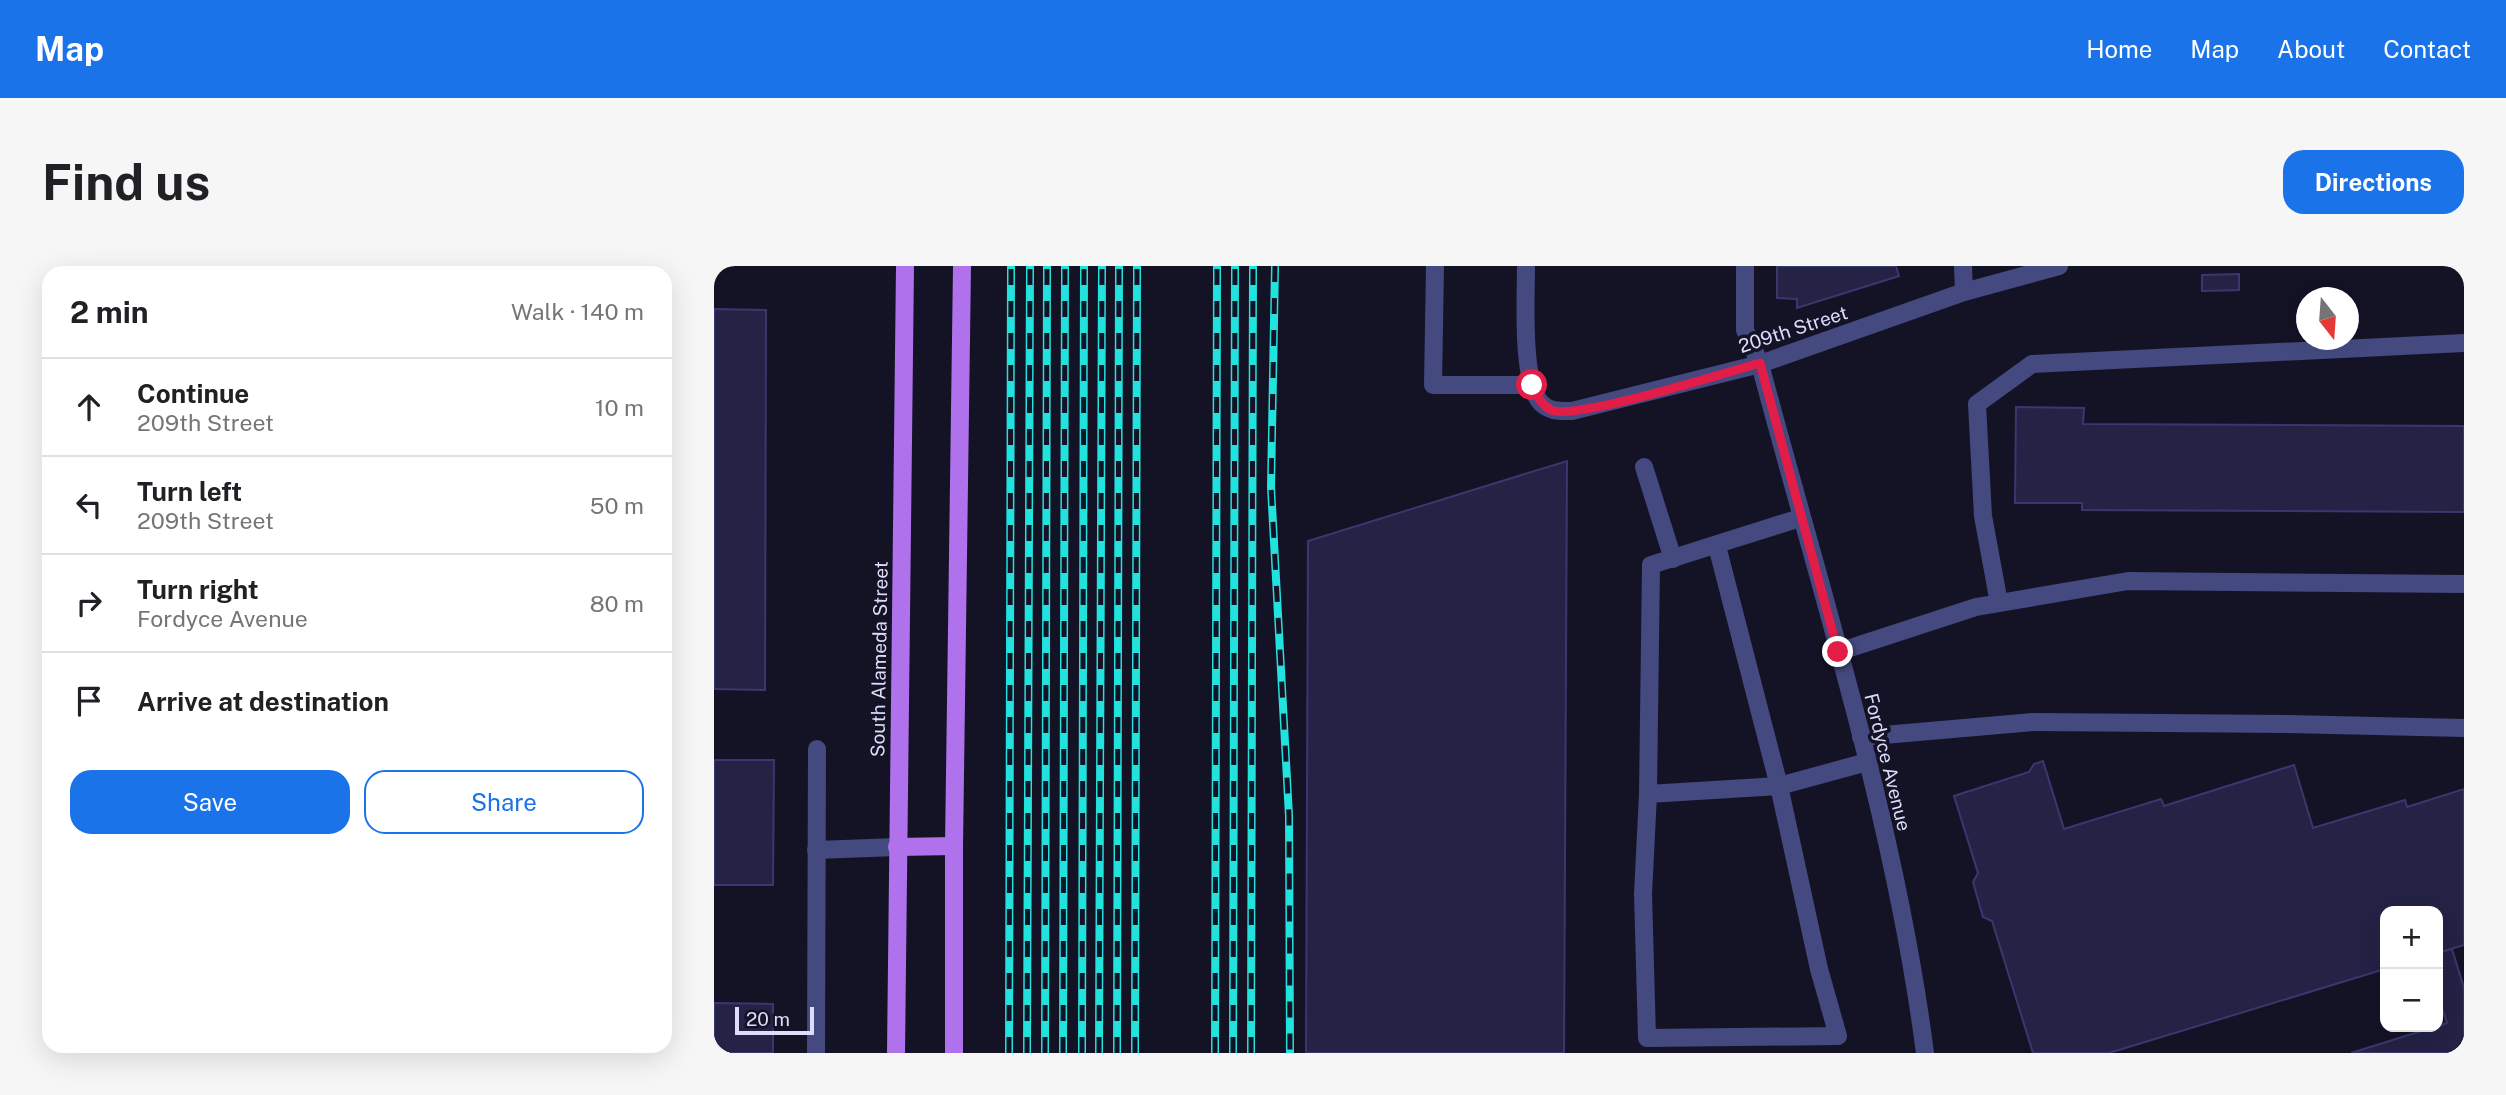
<!DOCTYPE html>
<html lang="en">
<head>
<meta charset="utf-8">
<style>
	body { margin:0; font-family:"Public Sans",sans-serif; background:#f6f6f6; color:#202124 }
	.controls { position:absolute; right:21px; bottom:21px; display:grid; overflow:hidden; border-radius:14px; box-shadow:0 7px 28px #0002 }
	.controls button { width:63px; height:63px; display:grid; place-items:center; padding:0; border:0; border-bottom:2px solid #e0e0e0; background:#fff; color:#202124; font:35px sans-serif }
	.compass { position:absolute; left:1582px; top:21px; width:63px; height:63px; border-radius:50%; background:#fff; box-shadow:0 7px 28px #0002; rotate:163deg }
	.scale { position:absolute; left:21px; bottom:18px; width:79px; box-sizing:border-box; padding-left:7px; border:4px solid #ddddfb; border-top:0; font-size:19px; line-height:24px; white-space:nowrap; color:#ddddfb; -webkit-text-stroke:5px #141326; paint-order:stroke }
	.stop { position:absolute; width:21px; height:21px; margin:-16px; border:5px solid #e11d48; border-radius:50%; background:#fff }
	.stop.end { background:#e11d48; border-color:#fff; box-shadow:0 2px 7px #0008 }
	.list { margin:0; padding:0; list-style:none }
	h2 { display:flex; justify-content:space-between; align-items:center; height:91px; margin:0; padding:0 28px; font-size:30px }
	h2 small { font-size:23px; font-weight:400; color:#757577 }
	.list li { display:grid; grid-template-columns:46px 1fr auto; gap:21px; align-items:center; box-sizing:border-box; height:98px; padding:0 28px; border-top:2px solid #e0e0e0 }
	.list b { display:block; font-size:26px; white-space:nowrap }
	.list p { margin:0; font-size:23px; white-space:nowrap; color:#757577 }
	.list em { font-size:23px; font-style:normal; color:#757577 }
	.actions { display:flex; gap:14px; padding:21px 28px }
	.actions a { flex:1; padding:16px 0; border:2px solid #1a73e8; border-radius:21px; text-align:center; font-size:24px; color:#1a73e8 }
	.actions .main { background:#1a73e8; color:#fff }
	.icon { flex:none; width:38px; height:38px; fill:none; stroke:currentColor; stroke-width:2; stroke-linecap:round; stroke-linejoin:round }
	.map { position:relative; flex:none; width:1750px; height:787px; overflow:hidden; border-radius:21px }
	header { display:flex; align-items:center; gap:42px; box-sizing:border-box; height:98px; padding:0 35px; background:#1a73e8; color:#fff }
	header strong { font-size:33px }
	nav { display:flex; gap:38px; margin-inline-start:auto; font-size:24px }
	.intro { display:flex; align-items:center; justify-content:space-between; box-sizing:border-box; height:168px; padding:0 42px }
	h1 { margin:0; font-size:49px }
	.button { padding:18px 32px; border-radius:21px; background:#1a73e8; color:#fff; font-size:24px; font-weight:700 }
	main { display:flex; gap:42px; padding:0 42px }
	aside { flex:1; background:#fff; border-radius:21px; box-shadow:0 7px 28px #0002 }
	.map>svg:first-child { display:block }
	.building { fill:#242245; stroke:#3b376e; stroke-width:2 }
	.lines { fill:none; stroke-linecap:round; stroke-linejoin:round }
	.minor { stroke:#44497f; stroke-width:18 }
	.major { stroke:#b072ec; stroke-width:18 }
	.rail-casing { stroke:#22e2de; stroke-width:8 }
	.rail { stroke:#141326; stroke-width:5; stroke-dasharray:16; stroke-linecap:butt }
	.route { stroke:#e11d48; stroke-width:9 }
	.labels { text-anchor:middle; stroke-width:7; stroke-linejoin:round; paint-order:stroke }
	.street-label { font-size:19px; fill:#ddddfb; stroke:#141326 }
</style>
</head>
<body>
<header>
<strong>Map</strong>
<nav><a>Home</a><a>Map</a><a>About</a><a>Contact</a></nav>
</header>
<div class="intro"><h1>Find us</h1><a class="button">Directions</a></div>
<main>
<aside>
<h2>2 min<small>Walk · 140 m</small></h2>
<ul class="list">
<li><svg class="icon" aria-label="ahead" viewBox="0 0 24 24"><path d="M12 20V5M6 11l6-6 6 6"/></svg><div><b>Continue</b><p>209th Street</p></div><em>10 m</em></li>
<li><svg class="icon" aria-label="left" viewBox="0 0 24 24"><path d="M17 20v-9H6M10 6l-5 5 5 5"/></svg><div><b>Turn left</b><p>209th Street</p></div><em>50 m</em></li>
<li><svg class="icon" aria-label="right" viewBox="0 0 24 24"><path d="M7 20v-9h11M14 6l5 5-5 5"/></svg><div><b>Turn right</b><p>Fordyce Avenue</p></div><em>80 m</em></li>
<li><svg class="icon" aria-label="arrive" viewBox="0 0 24 24"><path d="M6 21V4h12l-3 4 3 4H6"/></svg><div><b>Arrive at destination</b></div></li>
</ul>
<div class="actions"><a class="main">Save</a><a>Share</a></div>
</aside>
<div class="map">
<svg width="1750" height="787" viewBox="0 0 1750 787">
	<rect width="100%" height="100%" fill="#141326"/>
	<!-- building -->
	<g class="building">
		<path d="M1063 0H1182L1185 10 1083 42V33L1063 32Z"/>
		<path d="M1525 8V24L1488 25V9Z"/>
		<path d="M0 43 52 44 51 424 0 423Z"/>
		<path d="M1302 141 1370 142 1369 158 1750 160V246L1368 244V237H1301Z"/>
		<path d="M853 195 850 787H592L594 275Z"/>
		<path d="M0 494H60L59 619H0Z"/>
		<path d="M1329 495 1350 563 1447 533 1450 540 1580 499 1599 562 1691 534 1693 541 1750 523V679L1724 687V645H1671V703L1395 787H1319L1278 655 1269 651 1259 616 1264 607 1240 530 1315 506 1320 498Z"/>
		<path d="M1738 683 1750 722V787H1637L1733 757 1724 730V687Z"/>
		<path d="M0 737 59 738V787H0Z"/>
	</g>
	<g class="lines">
		<!-- minor -->
		<g class="minor">
			<path d="M721 0 719 119H818"/>
			<path d="M812 0C812 30 807 116 827 137 836 146 846 145 858 145L1046 98 1250 26 1345 0"/>
			<path d="M1031 0V64L1046 98C1106 324 1181 554 1211 787"/>
			<path d="M1249 0 1250 26"/>
			<path d="M930 201 959 293"/>
			<path d="M1003 280 1065 520 1105 703 1124 770 933 772 929 628 934 528 937 299 1086 252"/>
			<path d="M1285 337 1269 250 1263 138 1318 98 1750 77"/>
			<path d="M1124 386 1262 341 1414 315 1750 318"/>
			<path d="M1147 471 1319 456 1574 458 1750 462"/>
			<path d="M934 528 1065 520 1153 496"/>
			<path d="M102 584 183 581"/>
			<path d="M102 787 103 483"/>
		</g>
		<!-- major -->
		<g class="major">
			<path d="M183 581 240 580"/>
			<path d="M182 787 191 0"/>
			<path d="M240 787V580L248 0"/>
		</g>
		<defs>
			<g id="rail">
				<path d="M561 0 557 221 575 550 576 787"/>
				<path d="M295 787 297 0"/>
				<path d="M313 787 316 0"/>
				<path d="M331 787 333 0"/>
				<path d="M349 787 351 0"/>
				<path d="M368 787 370 0"/>
				<path d="M385 787 388 0"/>
				<path d="M403 787 405 0"/>
				<path d="M421 787 423 0"/>
				<path d="M501 787 503 0"/>
				<path d="M519 787 521 0"/>
				<path d="M537 787 539 0"/>
			</g>
		</defs>
		<!-- rail casing -->
		<use href="#rail" class="rail-casing"/>
		<!-- rail -->
		<use href="#rail" class="rail"/>
	</g>
	<g class="lines">
		<!-- route -->
		<path class="route" d="M818 119C823 129 826 138 837 144 860 155 1013 106 1046 97L1124 386"/>
	</g>
	<g class="labels">
		<!-- street labels -->
		<g class="street-label">
			<text transform="translate(1079 63) rotate(-18)" y="7">209th Street</text>
			<text transform="translate(165 393) rotate(-89)" y="7">South Alameda Street</text>
			<text transform="translate(1174 496) rotate(76)" y="7">Fordyce Avenue</text>
		</g>
	</g>
</svg>
<div class="controls">
<button>+</button>
<button>−</button>
</div>
<svg class="compass" viewBox="-18 -18 36 36"><path d="M0-13l5 13h-10z" fill="#e53935"/><path d="M0 13l5-13h-10z" fill="#757577"/></svg>
<div class="scale">20 m</div>
<div class="stop" style="left:818px;top:119px"></div>
<div class="stop end" style="left:1124px;top:386px"></div>
</div>
</main>
</body>
</html>
